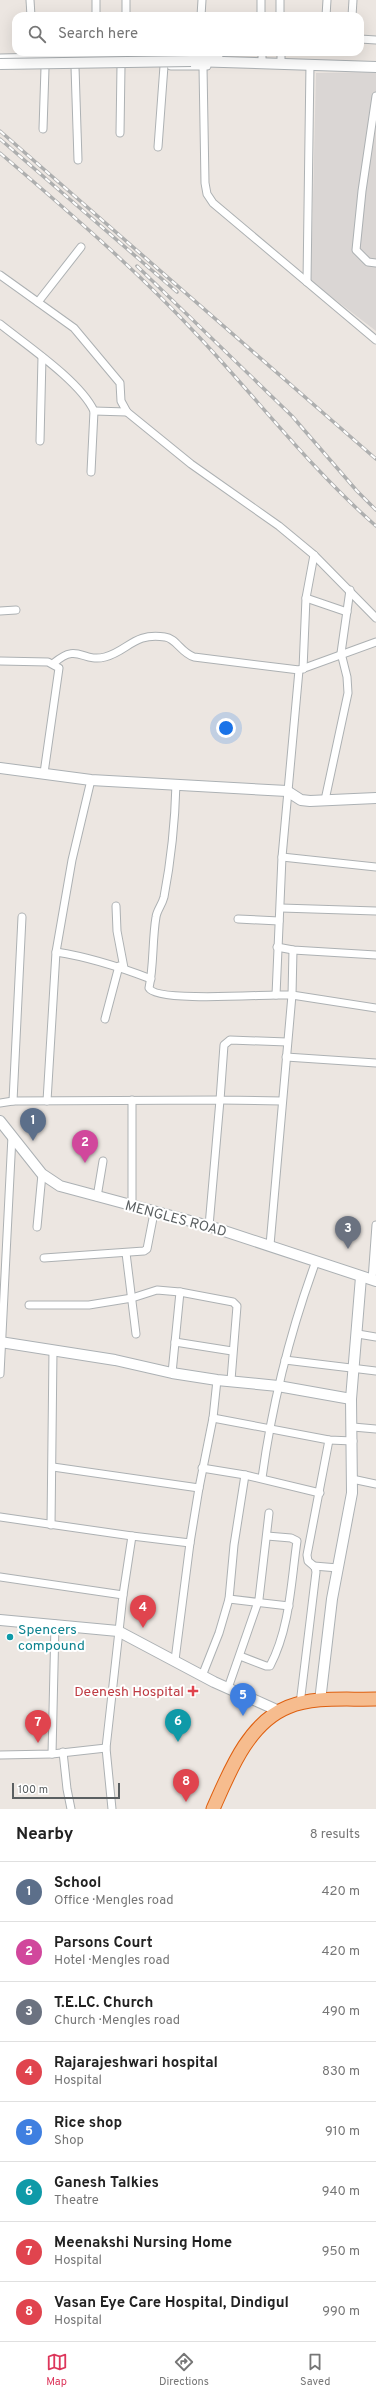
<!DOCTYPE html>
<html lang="en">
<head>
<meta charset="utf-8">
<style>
	body { margin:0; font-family:Overpass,sans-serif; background:#f6f6f6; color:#222 }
	.scale { position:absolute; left:12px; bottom:10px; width:108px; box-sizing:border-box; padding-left:4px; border:2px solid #5a5f61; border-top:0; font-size:11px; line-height:14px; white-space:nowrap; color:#5a5f61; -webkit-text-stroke:3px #fff; paint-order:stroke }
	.you { position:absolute; left:226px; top:728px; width:14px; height:14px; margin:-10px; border:3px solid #fff; border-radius:50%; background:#1a73e8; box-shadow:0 0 0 6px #1a73e833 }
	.badge { display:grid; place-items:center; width:26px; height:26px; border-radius:50%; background:#dd365b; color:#fff; font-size:13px; font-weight:700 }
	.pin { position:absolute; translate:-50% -33px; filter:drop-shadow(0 1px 2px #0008) }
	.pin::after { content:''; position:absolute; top:21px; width:14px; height:12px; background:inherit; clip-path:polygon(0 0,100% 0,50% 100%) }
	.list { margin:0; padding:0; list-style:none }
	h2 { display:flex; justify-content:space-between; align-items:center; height:52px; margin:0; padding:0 16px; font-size:17px }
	h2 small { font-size:13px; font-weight:400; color:#767676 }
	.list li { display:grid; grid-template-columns:26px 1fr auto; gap:12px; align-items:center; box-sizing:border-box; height:60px; padding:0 16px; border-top:1px solid #e0e0e0 }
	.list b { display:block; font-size:15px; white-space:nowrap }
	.list p { margin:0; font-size:13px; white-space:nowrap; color:#767676 }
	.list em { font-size:13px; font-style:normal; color:#767676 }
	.icon { flex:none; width:22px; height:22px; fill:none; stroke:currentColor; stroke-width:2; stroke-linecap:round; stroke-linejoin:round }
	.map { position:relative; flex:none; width:376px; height:1809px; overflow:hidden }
	.search { position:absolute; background:#fff; box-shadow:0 4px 16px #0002; left:12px; right:12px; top:12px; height:44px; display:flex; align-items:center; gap:10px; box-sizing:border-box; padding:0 14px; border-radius:12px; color:#767676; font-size:15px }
	.sheet { height:532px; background:#fff }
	nav { display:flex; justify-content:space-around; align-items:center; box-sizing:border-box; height:56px; border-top:1px solid #e0e0e0; background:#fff; font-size:11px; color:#767676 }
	nav a { display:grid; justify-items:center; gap:2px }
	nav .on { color:#dd365b }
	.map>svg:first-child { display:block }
	.industrial { fill:#dad6d4 }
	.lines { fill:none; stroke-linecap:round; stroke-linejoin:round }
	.street-casing { stroke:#adb1b3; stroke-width:9 }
	.secondary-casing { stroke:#acb1b4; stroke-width:12 }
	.highway-casing { stroke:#de5f0f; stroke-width:15 }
	.street { stroke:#fff; stroke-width:7 }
	.secondary { stroke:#fff; stroke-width:10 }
	.highway { stroke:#f6bc8e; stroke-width:13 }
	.rail-casing { stroke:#aeafaf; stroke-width:3.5 }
	.rail { stroke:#fff; stroke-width:2; stroke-dasharray:6; stroke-linecap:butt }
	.secondary-bridge-casing { stroke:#acb1b4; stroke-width:12; stroke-linecap:butt }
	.secondary-bridge { stroke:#fff; stroke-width:10 }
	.culture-dot { fill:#0f9aa8; stroke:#fff; stroke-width:1.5 }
	.health-dot { fill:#e0444e; stroke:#fff; stroke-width:1.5 }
	.labels { text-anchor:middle; stroke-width:4; stroke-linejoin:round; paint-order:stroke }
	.street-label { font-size:14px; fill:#5a5f61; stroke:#fff }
	.culture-label { font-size:14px; fill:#0d838f; stroke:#fff; text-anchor:start }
	.health-label { font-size:14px; fill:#be3a42; stroke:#fff; text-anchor:end }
</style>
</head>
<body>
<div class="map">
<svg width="376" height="1809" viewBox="0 0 376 1809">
	<rect width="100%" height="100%" fill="#ece6e1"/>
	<!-- industrial -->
	<path class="industrial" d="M376 72V331L311 281 316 73Z"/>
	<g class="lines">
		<defs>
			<g id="street">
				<path d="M30 0 31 16"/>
				<path d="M96 0V16"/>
				<path d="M126 0V16"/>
				<path d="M261 0V16"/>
				<path d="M280 0V16"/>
				<path d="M201 16 202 0"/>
				<path d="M326 16 327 0"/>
				<path d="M352 16 353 0"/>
				<path d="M360 39 376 40"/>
				<path d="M262 52V63"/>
				<path d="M281 52V63"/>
				<path d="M0 58 184 54 219 58"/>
				<path d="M171 66H207"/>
				<path d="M75 67 78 160"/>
				<path d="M203 67 205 183 207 194 213 203 376 340"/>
				<path d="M376 96 362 191 356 250 368 262 376 263"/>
				<path d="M43 129 45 68"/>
				<path d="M120 133 121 66"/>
				<path d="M158 147 164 66"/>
				<path d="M0 275 74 328 120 383 121 401 127 412 191 464 279 526 314 555 376 618"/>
				<path d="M307 282 310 64"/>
				<path d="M38 302 81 247"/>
				<path d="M0 324C26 345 80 381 94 411L91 472"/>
				<path d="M94 411 127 412"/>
				<path d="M40 441 42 357"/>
				<path d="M306 598 347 612"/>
				<path d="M0 611 16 610"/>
				<path d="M0 661 48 662 59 668 44 773"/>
				<path d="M54 663C78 642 82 663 105 657 128 651 134 632 165 637 176 638 181 653 194 657L299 670 376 642"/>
				<path d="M303 669 306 598 314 555"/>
				<path d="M176 784C175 822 171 860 164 897 162 905 157 910 156 917 152 941 154 965 149 988 156 1002 257 995 276 995"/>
				<path d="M325 800 348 693 347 677 341 653 350 590"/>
				<path d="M282 857 376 867"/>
				<path d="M116 906 117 931 124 968"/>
				<path d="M281 908 376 911"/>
				<path d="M238 919 279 921"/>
				<path d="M277 947 293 950 376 955"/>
				<path d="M293 950 292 995 376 1008"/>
				<path d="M56 952C89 957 120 967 151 979"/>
				<path d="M105 1019 119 966"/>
				<path d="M286 1057 376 1063"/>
				<path d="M13 1101 22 917"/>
				<path d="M47 1101 56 952 72 860 91 780"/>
				<path d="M282 1101 220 1100 224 1045 230 1040 287 1042"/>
				<path d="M0 1103 13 1101 220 1100 209 1226"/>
				<path d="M97 1197 103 1161"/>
				<path d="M132 1207V1100"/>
				<path d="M37 1227 42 1174"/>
				<path d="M270 1245 292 995H276L282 857 299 670"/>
				<path d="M126 1253 136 1334"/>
				<path d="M44 1258 144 1251 147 1249 154 1213"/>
				<path d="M372 1280 376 1225"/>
				<path d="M29 1305H89L132 1298 157 1290 180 1292 233 1302 237 1306 231 1380"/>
				<path d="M358 1334 376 1337"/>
				<path d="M175 1342 232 1351"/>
				<path d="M285 1360 376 1371"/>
				<path d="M172 1373 180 1292"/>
				<path d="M0 1374 12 1136"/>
				<path d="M213 1418 329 1440 353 1441"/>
				<path d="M353 1427 376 1429"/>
				<path d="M53 1467 199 1488 213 1418 217 1380"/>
				<path d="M202 1468 245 1475 320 1493"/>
				<path d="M262 1478C272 1404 290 1332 316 1261"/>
				<path d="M352 1479 376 1484"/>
				<path d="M0 1517 132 1536 123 1595"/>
				<path d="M51 1525 53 1350"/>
				<path d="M132 1536 190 1543 199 1488"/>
				<path d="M314 1566 338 1568"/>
				<path d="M0 1577 123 1595 106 1748 112 1809"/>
				<path d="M229 1599 289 1606"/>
				<path d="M240 1656 266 1666H270C290 1628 291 1582 297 1541L291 1538 267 1536"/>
				<path d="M175 1660 190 1543"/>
				<path d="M202 1676 219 1633 229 1599 234 1545 245 1475"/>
				<path d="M228 1688 259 1599 269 1513"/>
				<path d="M300 1704 316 1572 315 1567 308 1561 307 1555 329 1440"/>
				<path d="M63 1752 67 1789 71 1809"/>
				<path d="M52 1754 55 1624"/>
				<path d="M0 1755 52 1754 106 1748"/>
			</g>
			<g id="secondary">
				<path d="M191 61 376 67"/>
				<path d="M0 768 91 780 287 791 301 800 310 801 376 798"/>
				<path d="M0 1121 42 1174 60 1186 209 1226 376 1281"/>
				<path d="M0 1342 115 1360 172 1373 217 1380 278 1386 351 1399"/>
				<path d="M0 1620 118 1631 214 1682 279 1711"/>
				<path d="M320 1701 332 1599 352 1493 351 1399 361 1277"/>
			</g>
			<path id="highway" d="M213 1809C229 1773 248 1723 288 1707 314 1696 348 1700 376 1699"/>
		</defs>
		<!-- street casing -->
		<use href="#street" class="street-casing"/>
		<!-- secondary casing -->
		<use href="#secondary" class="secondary-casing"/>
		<!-- highway casing -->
		<use href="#highway" class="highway-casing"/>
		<!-- street -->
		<use href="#street" class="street"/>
		<!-- secondary -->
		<use href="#secondary" class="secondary"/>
		<!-- highway -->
		<use href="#highway" class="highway"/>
		<defs>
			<g id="rail">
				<path d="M0 131 376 459"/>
				<path d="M0 139 177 292"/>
				<path d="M0 153C69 212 138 271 200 338 259 401 311 469 376 526"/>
				<path d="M137 266 292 416 357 491 376 510"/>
			</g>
		</defs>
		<!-- rail casing -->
		<use href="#rail" class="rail-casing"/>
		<!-- rail -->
		<use href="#rail" class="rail"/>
		<defs>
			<path id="secondary-bridge" d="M0 64 191 61"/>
		</defs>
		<!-- secondary-bridge casing -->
		<use href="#secondary-bridge" class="secondary-bridge-casing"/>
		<!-- secondary-bridge -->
		<use href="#secondary-bridge" class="secondary-bridge"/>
	</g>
	<!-- markers -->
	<circle class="culture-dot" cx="10" cy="1637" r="4"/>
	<path class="health-dot" d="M191 1685h4v4h4v4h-4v4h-4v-4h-4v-4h4z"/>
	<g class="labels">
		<!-- street labels -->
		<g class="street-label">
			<text transform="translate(176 1218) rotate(15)" y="5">MENGLES ROAD</text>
		</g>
		<!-- culture labels -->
		<g class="culture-label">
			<text x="18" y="1634">Spencers<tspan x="18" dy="16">compound</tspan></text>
		</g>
		<!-- health labels -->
		<g class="health-label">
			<text x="184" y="1696">Deenesh Hospital</text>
		</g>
	</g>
</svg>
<div class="scale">100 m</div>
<div class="you"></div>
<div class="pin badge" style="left:33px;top:1141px;background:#5c6f8a">1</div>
<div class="pin badge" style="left:85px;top:1163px;background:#d1479c">2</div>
<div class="pin badge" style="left:348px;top:1249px;background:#6b7280">3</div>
<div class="pin badge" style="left:143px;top:1628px;background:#e0444e">4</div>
<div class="pin badge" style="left:243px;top:1716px;background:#3f7fe0">5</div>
<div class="pin badge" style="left:178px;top:1742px;background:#0f9aa8">6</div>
<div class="pin badge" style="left:38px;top:1743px;background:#e0444e">7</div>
<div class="pin badge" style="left:186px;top:1802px;background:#e0444e">8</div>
<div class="search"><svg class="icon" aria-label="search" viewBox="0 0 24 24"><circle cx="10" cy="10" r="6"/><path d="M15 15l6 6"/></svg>Search here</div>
</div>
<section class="sheet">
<h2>Nearby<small>8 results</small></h2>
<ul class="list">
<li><span class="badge" style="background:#5c6f8a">1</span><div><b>School</b><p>Office · Mengles road</p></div><em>420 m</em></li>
<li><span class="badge" style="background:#d1479c">2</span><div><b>Parsons Court</b><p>Hotel · Mengles road</p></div><em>420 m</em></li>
<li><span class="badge" style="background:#6b7280">3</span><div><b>T.E.LC. Church</b><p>Church · Mengles road</p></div><em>490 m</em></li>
<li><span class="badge" style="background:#e0444e">4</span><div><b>Rajarajeshwari hospital</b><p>Hospital</p></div><em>830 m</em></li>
<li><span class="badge" style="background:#3f7fe0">5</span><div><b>Rice shop</b><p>Shop</p></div><em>910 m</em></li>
<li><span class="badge" style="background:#0f9aa8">6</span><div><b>Ganesh Talkies</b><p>Theatre</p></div><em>940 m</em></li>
<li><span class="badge" style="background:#e0444e">7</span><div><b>Meenakshi Nursing Home</b><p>Hospital</p></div><em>950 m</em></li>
<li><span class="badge" style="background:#e0444e">8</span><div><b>Vasan Eye Care Hospital, Dindigul</b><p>Hospital</p></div><em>990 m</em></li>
</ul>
</section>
<nav>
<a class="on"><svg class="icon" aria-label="map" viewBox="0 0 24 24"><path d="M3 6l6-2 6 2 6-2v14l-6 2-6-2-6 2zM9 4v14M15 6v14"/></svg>Map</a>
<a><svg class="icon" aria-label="directions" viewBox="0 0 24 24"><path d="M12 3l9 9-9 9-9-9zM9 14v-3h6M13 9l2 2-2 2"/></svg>Directions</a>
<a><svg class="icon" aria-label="saved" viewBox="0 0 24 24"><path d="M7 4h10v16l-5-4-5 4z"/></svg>Saved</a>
</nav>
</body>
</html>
